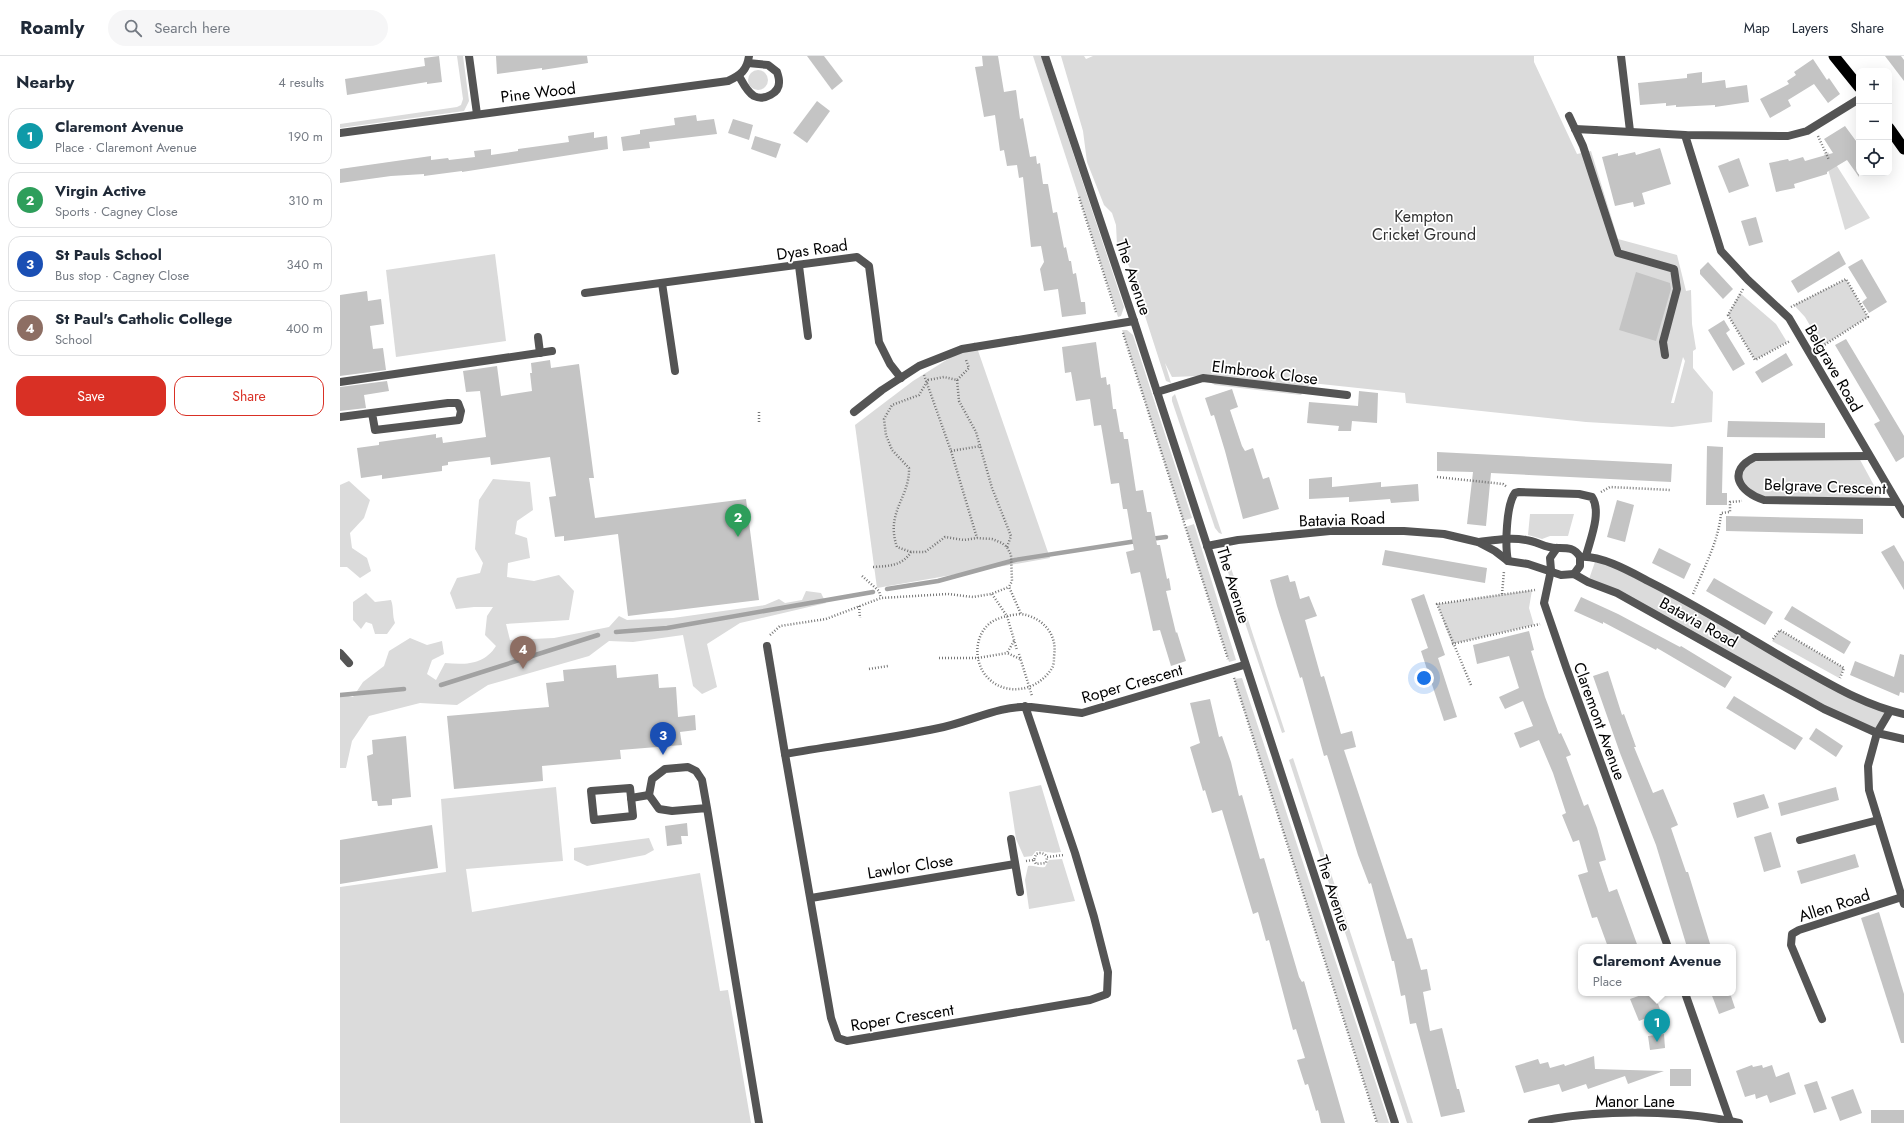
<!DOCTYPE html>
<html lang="en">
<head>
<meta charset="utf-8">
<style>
	body { margin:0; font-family:Jost,sans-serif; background:#f6f6f7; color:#1f2937 }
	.controls { position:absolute; right:12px; top:12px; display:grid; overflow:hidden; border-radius:8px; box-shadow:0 4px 16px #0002 }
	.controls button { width:36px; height:36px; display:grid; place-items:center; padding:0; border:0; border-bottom:1px solid #e0e1e3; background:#fff; color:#1f2937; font:20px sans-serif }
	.you { position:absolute; left:1084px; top:622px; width:14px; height:14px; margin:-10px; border:3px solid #fff; border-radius:50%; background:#1a73e8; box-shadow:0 0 0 6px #1a73e833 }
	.badge { display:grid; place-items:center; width:26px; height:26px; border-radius:50%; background:#d93025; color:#fff; font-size:13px; font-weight:700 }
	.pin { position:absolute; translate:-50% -33px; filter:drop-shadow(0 1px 2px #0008) }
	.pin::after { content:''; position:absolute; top:21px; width:14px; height:12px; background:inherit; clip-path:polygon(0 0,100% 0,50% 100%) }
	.popup { position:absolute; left:1238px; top:888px; width:158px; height:52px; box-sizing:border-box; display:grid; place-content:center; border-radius:8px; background:#fff; filter:drop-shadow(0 1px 3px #0005); font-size:13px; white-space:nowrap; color:#747a83 }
	.popup b { font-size:15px; color:#1f2937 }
	.popup::after { content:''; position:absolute; left:50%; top:100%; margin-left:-8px; border:8px solid transparent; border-top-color:#fff }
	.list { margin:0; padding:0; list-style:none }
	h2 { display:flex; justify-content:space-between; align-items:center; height:52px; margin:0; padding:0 16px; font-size:17px }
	h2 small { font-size:13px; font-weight:400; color:#747a83 }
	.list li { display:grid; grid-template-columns:26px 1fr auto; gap:12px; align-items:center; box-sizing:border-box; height:56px; margin:0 8px 8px; padding:0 8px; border:1px solid #e0e1e3; border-radius:12px }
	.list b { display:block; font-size:15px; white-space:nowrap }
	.list p { margin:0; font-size:13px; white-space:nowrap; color:#747a83 }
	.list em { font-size:13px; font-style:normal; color:#747a83 }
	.actions { display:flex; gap:8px; padding:12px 16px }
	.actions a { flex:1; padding:9px 0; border:1px solid #d93025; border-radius:12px; text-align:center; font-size:14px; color:#d93025 }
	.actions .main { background:#d93025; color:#fff }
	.icon { flex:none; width:22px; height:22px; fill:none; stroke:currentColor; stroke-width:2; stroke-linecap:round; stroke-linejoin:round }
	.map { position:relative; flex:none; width:1564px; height:1067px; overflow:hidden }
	header { display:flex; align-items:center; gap:24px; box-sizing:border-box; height:56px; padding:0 20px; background:#fff; border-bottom:1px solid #e0e1e3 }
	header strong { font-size:19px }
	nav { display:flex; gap:22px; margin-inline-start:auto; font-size:14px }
	.search { width:280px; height:36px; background:#f6f6f7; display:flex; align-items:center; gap:10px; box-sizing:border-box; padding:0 14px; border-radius:22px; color:#747a83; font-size:15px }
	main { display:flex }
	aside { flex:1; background:#fff }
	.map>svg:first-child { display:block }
	.green { fill:#dbdbdb; fill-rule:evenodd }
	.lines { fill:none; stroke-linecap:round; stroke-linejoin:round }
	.stream { stroke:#a2a2a2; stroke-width:4.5 }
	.building { fill:#c4c4c4 }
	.path { stroke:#767676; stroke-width:2.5; stroke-dasharray:1 2; stroke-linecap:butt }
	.service { stroke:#545454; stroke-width:8 }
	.minor { stroke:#545454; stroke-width:8 }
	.tertiary { stroke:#545454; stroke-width:8 }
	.trunk { stroke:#000; stroke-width:11 }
	.labels { text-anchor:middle; stroke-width:3.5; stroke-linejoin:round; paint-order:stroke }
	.street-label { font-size:16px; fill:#000; stroke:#fff }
	.park-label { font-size:16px; fill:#323232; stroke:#fff }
</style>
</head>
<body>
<header>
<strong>Roamly</strong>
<div class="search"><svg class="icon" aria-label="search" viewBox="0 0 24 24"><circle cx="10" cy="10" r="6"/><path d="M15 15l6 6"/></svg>Search here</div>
<nav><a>Map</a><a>Layers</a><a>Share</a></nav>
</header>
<main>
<aside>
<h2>Nearby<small>4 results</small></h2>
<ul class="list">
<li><span class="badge" style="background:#0f9aa8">1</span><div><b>Claremont Avenue</b><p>Place · Claremont Avenue</p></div><em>190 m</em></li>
<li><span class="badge" style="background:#2e9e5b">2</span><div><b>Virgin Active</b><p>Sports · Cagney Close</p></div><em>310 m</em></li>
<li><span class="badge" style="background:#1a4fb4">3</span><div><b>St Pauls School</b><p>Bus stop · Cagney Close</p></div><em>340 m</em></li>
<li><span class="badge" style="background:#8d6e63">4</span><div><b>St Paul's Catholic College</b><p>School</p></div><em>400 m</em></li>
</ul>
<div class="actions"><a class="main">Save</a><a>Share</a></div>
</aside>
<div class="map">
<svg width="1564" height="1067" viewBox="0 0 1564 1067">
	<rect width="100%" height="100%" fill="#fff"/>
	<!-- green -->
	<g class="green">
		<path d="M117 0H123L129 45 124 55 0 72V68L117 51 121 49 123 43Z"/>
		<path d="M693 0H701L784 251 781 260 778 261Z"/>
		<path d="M721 0H744L746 3 753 0H1194V6L1237 98 1251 95 1278 183 1337 199 1346 235 1351 234 1352 268 1356 293 1353 295V312L1373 336 1372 366 1332 371 1246 366 1066 347 1065 337 971 327 961 339 875 329 859 320 832 321 825 307 831 327 826 325 805 260 798 251 789 210 777 189 776 169 772 157 764 149 747 106 743 75ZM1343 301 1345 305 1334 347H1331Z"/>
		<circle cx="418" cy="24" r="10"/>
		<path d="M1488 96 1530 162 1505 174 1484 99Z"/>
		<path d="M155 198 166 285 56 301 46 214Z"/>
		<path d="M1506 223 1528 261 1482 290 1465 261 1454 249Z"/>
		<path d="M1400 237 1436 268 1447 286 1415 304 1388 259Z"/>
		<path d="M782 274H787L793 279 852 462 843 465Z"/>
		<path d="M635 286 710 502 537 532 515 369 573 325Z"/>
		<path d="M835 338 882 478 879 477 875 472 832 345V341Z"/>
		<path d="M1518 400 1543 446 1424 444 1400 428V412L1407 405Z"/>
		<path d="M153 423 190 426 193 454 177 465 175 478 187 482 190 502 168 507 167 521 194 525 219 519 234 535 229 564 166 568 170 584 214 582 269 571 279 560 287 564 333 562 425 549 439 543 445 547 462 544 466 535 481 537 486 547 400 567 367 588 377 631 362 638 353 630 343 579 293 586 269 585 249 600 148 629 117 649 80 647 29 660 12 685 6 712H0V638L13 641 23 626 44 610 49 595 70 582 87 589 102 585 104 598 92 604 87 618 96 624 105 607C125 609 144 609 156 590L145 579 147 560 153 551H134L116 553 110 537 117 522 140 517 143 507 135 493 139 444Z"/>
		<path d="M9 425 30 444 24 462 10 477 12 492 27 502 31 515 20 522 7 511H0V429Z"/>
		<path d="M1190 458H1234L1228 480H1210L1202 483 1188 479Z"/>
		<path d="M854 468 896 604 889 606 845 471Z"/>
		<path d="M1256 503 1286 513 1496 632 1550 655 1537 677 1277 537 1248 526Z"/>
		<path d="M890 509 945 676 942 677 886 510Z"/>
		<path d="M1192 534 1189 552 1194 569 1112 588 1097 548Z"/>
		<path d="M26 537 35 546 51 544C54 552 52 559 55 567L47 578H35L32 568 26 566 21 573 13 564V546Z"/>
		<path d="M1440 574 1504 612 1499 622 1432 585Z"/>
		<path d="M902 622 1049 1067H1037L894 623Z"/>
		<path d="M953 702 1073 1067H1067L949 704Z"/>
		<path d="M701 729 721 796C708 798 707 795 696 795L692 800 684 801 676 783 669 736Z"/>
		<path d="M216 731 223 805 126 813 132 856 360 817 380 935 388 934 411 1067H0V831L106 816 101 743Z"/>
		<path d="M309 782 314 794 305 799 247 810 234 804V792Z"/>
		<path d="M722 803 735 845 689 853 685 824 688 810C694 809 698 812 705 811L709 804Z"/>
	</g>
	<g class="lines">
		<!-- stream -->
		<g class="stream">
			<path d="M810 483 826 481"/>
			<path d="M547 533 598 525 675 504 797 485"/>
			<path d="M276 576 327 572 533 536"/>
			<path d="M101 629 258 579"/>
			<path d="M0 639 64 633"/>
		</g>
	</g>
	<!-- building -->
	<g class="building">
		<path d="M99 0 102 26 87 28V26L7 39 5 23 85 10 84 2Z"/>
		<path d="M156 0H247L248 7 202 14V12L157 18Z"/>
		<path d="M467 0H484L503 25 492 34Z"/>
		<path d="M642 0H658L664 36 676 34 680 63 683 62 690 101 696 100 697 108 700 107 703 128H708L713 157 717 156 724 192 726 191 729 205H731L733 218 736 217 741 246H745L746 258 722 261 718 233 704 235 700 213 704 206 701 190 691 191 683 121 679 122 677 109 667 110 664 94 660 95 655 59 644 61 635 11 643 10Z"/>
		<path d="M1545 0H1561L1564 4V25Z"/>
		<path d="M1473 3 1487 24 1489 22 1500 38 1488 47 1474 28 1448 44 1451 50 1430 62 1420 43 1449 28 1447 25 1456 19 1454 16Z"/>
		<path d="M1362 16V27L1385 24 1386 32 1407 29 1409 46 1375 51V49L1336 51V49L1326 50V47L1300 49 1298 27 1347 22V18Z"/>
		<path d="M477 45 490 55 467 87 453 77Z"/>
		<path d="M356 59 357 65 374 63 377 78 309 86 310 92 283 95 281 81 300 78V74L335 69 334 62Z"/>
		<path d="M393 63 413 69 409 84 388 77Z"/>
		<path d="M1505 70 1519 89V121L1507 104 1487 116V118L1454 128 1455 132 1436 136 1429 107 1448 103 1449 105 1463 101 1465 105 1493 97 1484 83Z"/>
		<path d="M254 76V82L267 80 268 93 122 116V115L84 120V118L51 120 0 127V113L91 100V104L108 102 109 104 135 101 134 95 151 93V99L178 95V93L229 86 228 80Z"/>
		<path d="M415 80 441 88 436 102 411 93Z"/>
		<path d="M1320 92 1331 128 1302 137 1305 148 1294 151 1293 146 1275 150 1262 101 1278 97V100L1295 96 1296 99Z"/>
		<path d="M1399 102 1409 130 1389 137 1378 110Z"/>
		<path d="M1416 161 1423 186 1409 190 1401 165Z"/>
		<path d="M1499 195 1506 208 1458 237 1451 225Z"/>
		<path d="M1522 203 1547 246 1529 257 1522 246 1527 242 1508 211Z"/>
		<path d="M1368 206 1393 233 1383 243 1360 218V214Z"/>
		<path d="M1296 216 1330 227 1331 233 1316 285 1279 274Z"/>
		<path d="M27 235 28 245 41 243 44 268 30 270 33 293 43 292 46 314 0 320V239Z"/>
		<path d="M1384 264 1390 274 1386 277 1405 308 1393 315 1368 274Z"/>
		<path d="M1506 283 1564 380V401L1556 406 1534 368 1540 365 1495 289Z"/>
		<path d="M756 286 761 322 766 321 767 329 770 328 773 353H776L780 376H783L784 383H788L796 435 803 434 807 456H811L817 489H820L827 523 829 522 831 534 826 535 836 577 837 576 846 605 831 610 820 574 813 575 800 516 791 518 786 496 794 494 787 453H783L779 427 771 428 761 369 754 370 750 343 736 345 731 316 725 317 722 291Z"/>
		<path d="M1446 297 1453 309 1422 327 1415 316Z"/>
		<path d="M210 304 211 312 239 308 254 422H249L255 462 406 443 419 544 288 560 278 478 224 485V480L215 481 209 441 216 440 210 401 151 409 150 401 108 406V409L102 410V415L42 423V419L21 422 17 392 39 389V386L96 378V382L102 381 103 387 146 381 140 335 126 336 123 315 157 310 161 340 192 335 190 317H192L191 307Z"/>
		<path d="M47 325 49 335 24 339 26 352 0 355V331Z"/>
		<path d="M892 333 898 351 890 354 902 390 905 395 913 392 923 423 929 421 939 453 903 463 885 395 874 359 871 360 865 342Z"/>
		<path d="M1019 335 1038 337 1037 367 1012 365 1011 375H998L999 370 967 367 969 346 1018 350Z"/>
		<path d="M1388 365 1485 367V382L1387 381Z"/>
		<path d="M1367 390 1383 391 1382 437H1387V449H1366Z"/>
		<path d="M1097 396 1332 408 1331 426 1151 417 1146 470 1127 468 1133 416 1097 415Z"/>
		<path d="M992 421V431L1041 426V431L1078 428 1079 445 1051 447 1050 443 1009 446V441L969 443V423Z"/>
		<path d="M1277 444 1294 449 1285 486 1267 481Z"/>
		<path d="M1386 460 1523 463V478L1386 475Z"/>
		<path d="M1554 489 1564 506V534L1541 496Z"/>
		<path d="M1319 492 1351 508 1344 523 1312 507Z"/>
		<path d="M1045 494 1147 512 1145 527 1042 509Z"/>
		<path d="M948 519 950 526 955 525 960 543 969 540 977 560 965 564 981 621 984 620 1001 678 1012 675 1016 691 1004 694 1067 883 1072 882 1081 914 1087 913 1091 934 1083 936 1090 975 1102 972 1117 1033H1119L1125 1056 1101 1061 1076 967 1070 968 1065 939 1061 940 1054 905H1052L1031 827 1029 828 1018 799 987 699 984 700 962 621 960 622 937 550 930 524Z"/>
		<path d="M1374 522 1433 556 1425 569 1366 535Z"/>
		<path d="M1084 538 1105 599 1098 602 1117 661 1104 665 1081 595 1088 592 1071 543Z"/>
		<path d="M1241 541 1278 558 1340 591 1341 590 1392 621 1385 632 1317 592 1316 594 1263 566V568L1234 555Z"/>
		<path d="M1452 550 1511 586 1504 598 1444 563Z"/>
		<path d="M1189 575 1194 594 1191 595 1205 641 1219 678 1221 677 1231 699 1226 701 1244 750 1248 748 1257 772 1266 804 1259 806 1269 836 1277 833 1298 891H1268L1257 861 1252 862 1238 819 1248 816 1239 784 1233 786 1222 759 1226 757 1213 717 1199 684 1180 692 1174 677 1193 670 1183 645 1165 653 1159 641 1179 632 1169 600 1137 608 1133 589Z"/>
		<path d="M1560 598 1564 599V637L1560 636 1559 640 1510 619 1515 605 1554 621Z"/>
		<path d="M276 609 277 622 318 618 319 632 336 631 338 661 355 659 356 674 340 676 342 689 280 694 281 703 202 710 203 725 114 733 107 660 209 651 206 627 224 625 223 614Z"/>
		<path d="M1268 615 1282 659 1284 658 1296 691H1294L1313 737 1323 733 1338 769 1331 772 1346 816H1348L1371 891H1347L1316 789 1280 697 1253 620Z"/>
		<path d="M1394 640 1463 682 1455 694 1386 652Z"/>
		<path d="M870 643 879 681 882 680 891 706 899 740 902 739 920 803 924 802 959 921 962 926 964 925 1005 1067H981L978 1054 976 1055 968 1028 965 1029 957 1004 965 1002 956 973 953 974 929 884 926 885 918 856 913 858 882 754 872 757 865 734 863 735 850 691 860 687 850 647Z"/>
		<path d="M1476 672 1503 690 1496 701 1469 683Z"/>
		<path d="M66 680 71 741 52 743V749L38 750 37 745H32L27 700 33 698 32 684Z"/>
		<path d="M1496 731 1499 744 1441 760 1438 747Z"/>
		<path d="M1424 738 1429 752 1397 762 1393 747Z"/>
		<path d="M347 767 348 780H341L342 788 327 790 325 770Z"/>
		<path d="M92 769 98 812 0 828V784Z"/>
		<path d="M1431 776 1441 811 1424 816 1414 781Z"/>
		<path d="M1515 798 1519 811 1461 828 1457 815Z"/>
		<path d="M1539 856 1564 938V987H1561L1521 862Z"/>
		<path d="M1307 937H1314L1321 956 1299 965 1290 943Z"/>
		<path d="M1371 937H1390L1395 952 1379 958Z"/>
		<path d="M1324 978 1325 992 1310 994 1308 980Z"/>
		<path d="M1254 1000 1255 1013 1324 1015 1288 1028 1285 1020 1248 1033 1246 1028 1222 1036 1219 1028 1184 1037 1175 1010 1198 1003 1200 1008 1208 1006 1210 1012 1224 1008 1225 1010Z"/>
		<path d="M1412 1009 1413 1011 1422 1009 1423 1012 1432 1009 1436 1021 1449 1016 1456 1038 1430 1047 1427 1039 1416 1043 1415 1038 1405 1041 1396 1015Z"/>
		<rect x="1330" y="1013" width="21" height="17"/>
		<path d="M1477 1025 1487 1053 1474 1057 1464 1029Z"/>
		<path d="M1513 1033 1522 1057 1500 1065 1491 1041Z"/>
		<rect x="1531" y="1054" width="33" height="13"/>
	</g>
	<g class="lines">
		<!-- path -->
		<g class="path">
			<path d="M1478 80 1489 104"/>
			<path d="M739 141 776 256"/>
			<path d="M1403 233 1388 259 1415 304 1450 285"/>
			<path d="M1451 251 1506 223 1528 261 1478 293"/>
			<path d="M783 277 888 603"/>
			<path d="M584 319 611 395 637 482"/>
			<path d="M617 324 619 345 636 376 652 432 671 480 667 491"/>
			<path d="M419 356V367"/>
			<path d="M611 395 641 390"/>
			<path d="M1097 421 1163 428 1167 431"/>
			<path d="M1261 436 1270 431 1331 434"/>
			<path d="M571 496 557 491C545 456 570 442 569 412L552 394 546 379 544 363 552 349 579 339 588 324 604 321 617 324 629 312 626 304"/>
			<path d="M533 511C549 510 562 510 571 496H585L605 481 624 484 637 482 652 483 662 487 667 491 671 499 672 525 669 531 681 558C702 561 718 578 714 600 714 604 714 609 712 612 699 634 668 641 649 623 634 609 633 582 649 568 657 561 671 559 681 558"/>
			<path d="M522 520 539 535 541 542"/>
			<path d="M652 538 667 560 677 594"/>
			<path d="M1162 538 1164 515"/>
			<path d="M1353 538C1364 512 1379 484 1381 457L1390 456V446L1402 445"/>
			<path d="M519 550 520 562"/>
			<path d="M430 579 440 570 486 563 541 542 608 538 633 541 651 538 669 531"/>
			<path d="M1433 583 1440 574 1504 612 1500 622"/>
			<path d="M674 585 667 597 680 603"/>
			<path d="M1112 588 1200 568"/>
			<path d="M679 598 692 640"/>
			<path d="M599 602H638L667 597"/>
			<path d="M529 613 548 610"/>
			<path d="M894 622 1037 1067"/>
			<path d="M1131 629 1097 548 1195 534"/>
			<path d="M694 804 696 808 706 807 707 801"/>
			<path d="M686 805 694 804 696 798C701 796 704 797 707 801L724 799"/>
		</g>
		<!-- service -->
		<g class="service">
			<path d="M1229 60 1243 90 1278 197 1334 213 1337 233 1323 286 1325 299"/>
			<path d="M1235 73 1255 74"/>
			<path d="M459 210 468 280"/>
			<path d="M198 281 200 297"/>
			<path d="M0 326 212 295"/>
			<path d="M0 361 108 347H118L121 355 119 364 35 374 32 357"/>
			<path d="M0 597 9 607"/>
			<path d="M290 732 293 760 254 764 251 735Z"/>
			<path d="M291 742 309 739"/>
			<path d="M367 752 332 755 319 753 309 739 312 723 325 713 348 711 356 715 362 724 367 752 419 1067"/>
		</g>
		<!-- minor -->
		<g class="minor">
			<path d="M129 0 137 58"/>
			<path d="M1281 0 1290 75"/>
			<path d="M399 20C403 27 407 36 414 40 424 45 440 37 439 25 439 22 438 19 437 16L428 9 408 7"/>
			<path d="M1255 74 1345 79 1448 80 1467 75 1519 43"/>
			<path d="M0 77 388 25C401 19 407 14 409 0"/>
			<path d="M1345 79 1381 195 1408 224 1449 262 1564 458"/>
			<path d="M322 227 335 315"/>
			<path d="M245 237 517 201 529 210 539 286 550 308 561 322"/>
			<path d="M817 336 863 322 1007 339"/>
			<path d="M514 356 542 334 579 310 622 293 794 265"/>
			<path d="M1529 400 1415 401C1386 415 1399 436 1424 444L1556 446"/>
			<path d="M1139 486C1155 484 1170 481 1186 484 1196 485 1206 492 1216 492 1227 492 1234 491 1240 501"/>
			<path d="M867 490 898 484 990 475H1064L1104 478 1138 486 1155 495 1168 505 1188 508 1221 519 1234 518 1248 526 1277 537 1484 653 1537 677 1564 683"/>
			<path d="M1217 492 1210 502 1211 514 1204 547 1226 611 1328 891"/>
			<path d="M1240 501C1261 499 1291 516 1308 525 1358 550 1406 580 1454 608 1488 627 1525 650 1564 658"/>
			<path d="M1168 505C1165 490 1166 449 1175 437L1179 436 1239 438 1252 441C1262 456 1250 484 1246 500"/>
			<path d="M1234 518 1240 510V501"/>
			<path d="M427 590 445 698"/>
			<path d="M685 650 735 797 754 861 768 916 767 938 750 944 507 985 498 982 491 962 445 698C496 689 548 683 599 672 630 666 659 649 691 651L742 657 904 609"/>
			<path d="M1550 655 1537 677 1528 710 1529 734 1564 848"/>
			<path d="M671 783 680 836"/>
			<path d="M1460 784 1538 764"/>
			<path d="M471 842 675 808"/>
			<path d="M1345 937 1390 1065"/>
			<path d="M1482 963 1451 889 1452 878 1459 874 1562 841"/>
		</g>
		<!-- tertiary -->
		<g class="tertiary">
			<path d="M705 0 794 265 1055 1067"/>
			<path d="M1192 1067C1251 1053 1339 1053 1399 1067"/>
		</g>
		<!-- trunk -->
		<g class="trunk">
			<path d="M1494 0 1519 31"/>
			<path d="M1549 72 1564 93"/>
		</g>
	</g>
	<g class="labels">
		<!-- street labels -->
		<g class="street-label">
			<text transform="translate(198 36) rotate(-7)" y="6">Pine Wood</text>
			<text transform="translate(472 193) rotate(-8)" y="6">Dyas Road</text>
			<text transform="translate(794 221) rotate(71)" y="6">The Avenue</text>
			<text transform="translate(1494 312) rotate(60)" y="6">Belgrave Road</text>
			<text transform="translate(925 316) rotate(7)" y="6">Elmbrook Close</text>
			<text transform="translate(1485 430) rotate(2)" y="6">Belgrave Crescent</text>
			<text transform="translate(1002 463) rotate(-2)" y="6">Batavia Road</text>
			<text transform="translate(894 529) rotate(73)" y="6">The Avenue</text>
			<text transform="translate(1359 566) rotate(29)" y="6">Batavia Road</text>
			<text transform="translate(792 627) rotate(-16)" y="6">Roper Crescent</text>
			<text transform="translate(1260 665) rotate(70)" y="6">Claremont Avenue</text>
			<text transform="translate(570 810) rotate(-9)" y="6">Lawlor Close</text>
			<text transform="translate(994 837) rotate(72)" y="6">The Avenue</text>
			<text transform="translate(1494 849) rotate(-18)" y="6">Allen Road</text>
			<text transform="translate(562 961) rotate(-9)" y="6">Roper Crescent</text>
			<text x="1295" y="1051">Manor Lane</text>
		</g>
		<!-- park labels -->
		<g class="park-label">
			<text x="1084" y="166">Kempton<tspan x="1084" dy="18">Cricket Ground</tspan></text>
		</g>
	</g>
</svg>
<div class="controls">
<button>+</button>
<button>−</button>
<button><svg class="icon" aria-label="locate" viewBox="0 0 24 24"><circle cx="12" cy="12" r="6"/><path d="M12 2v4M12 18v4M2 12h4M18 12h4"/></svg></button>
</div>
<div class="you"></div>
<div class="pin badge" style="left:1317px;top:986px;background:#0f9aa8">1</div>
<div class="popup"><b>Claremont Avenue</b>Place</div>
<div class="pin badge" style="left:398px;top:481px;background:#2e9e5b">2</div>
<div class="pin badge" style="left:323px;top:699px;background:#1a4fb4">3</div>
<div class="pin badge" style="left:183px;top:613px;background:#8d6e63">4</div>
</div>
</main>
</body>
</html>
